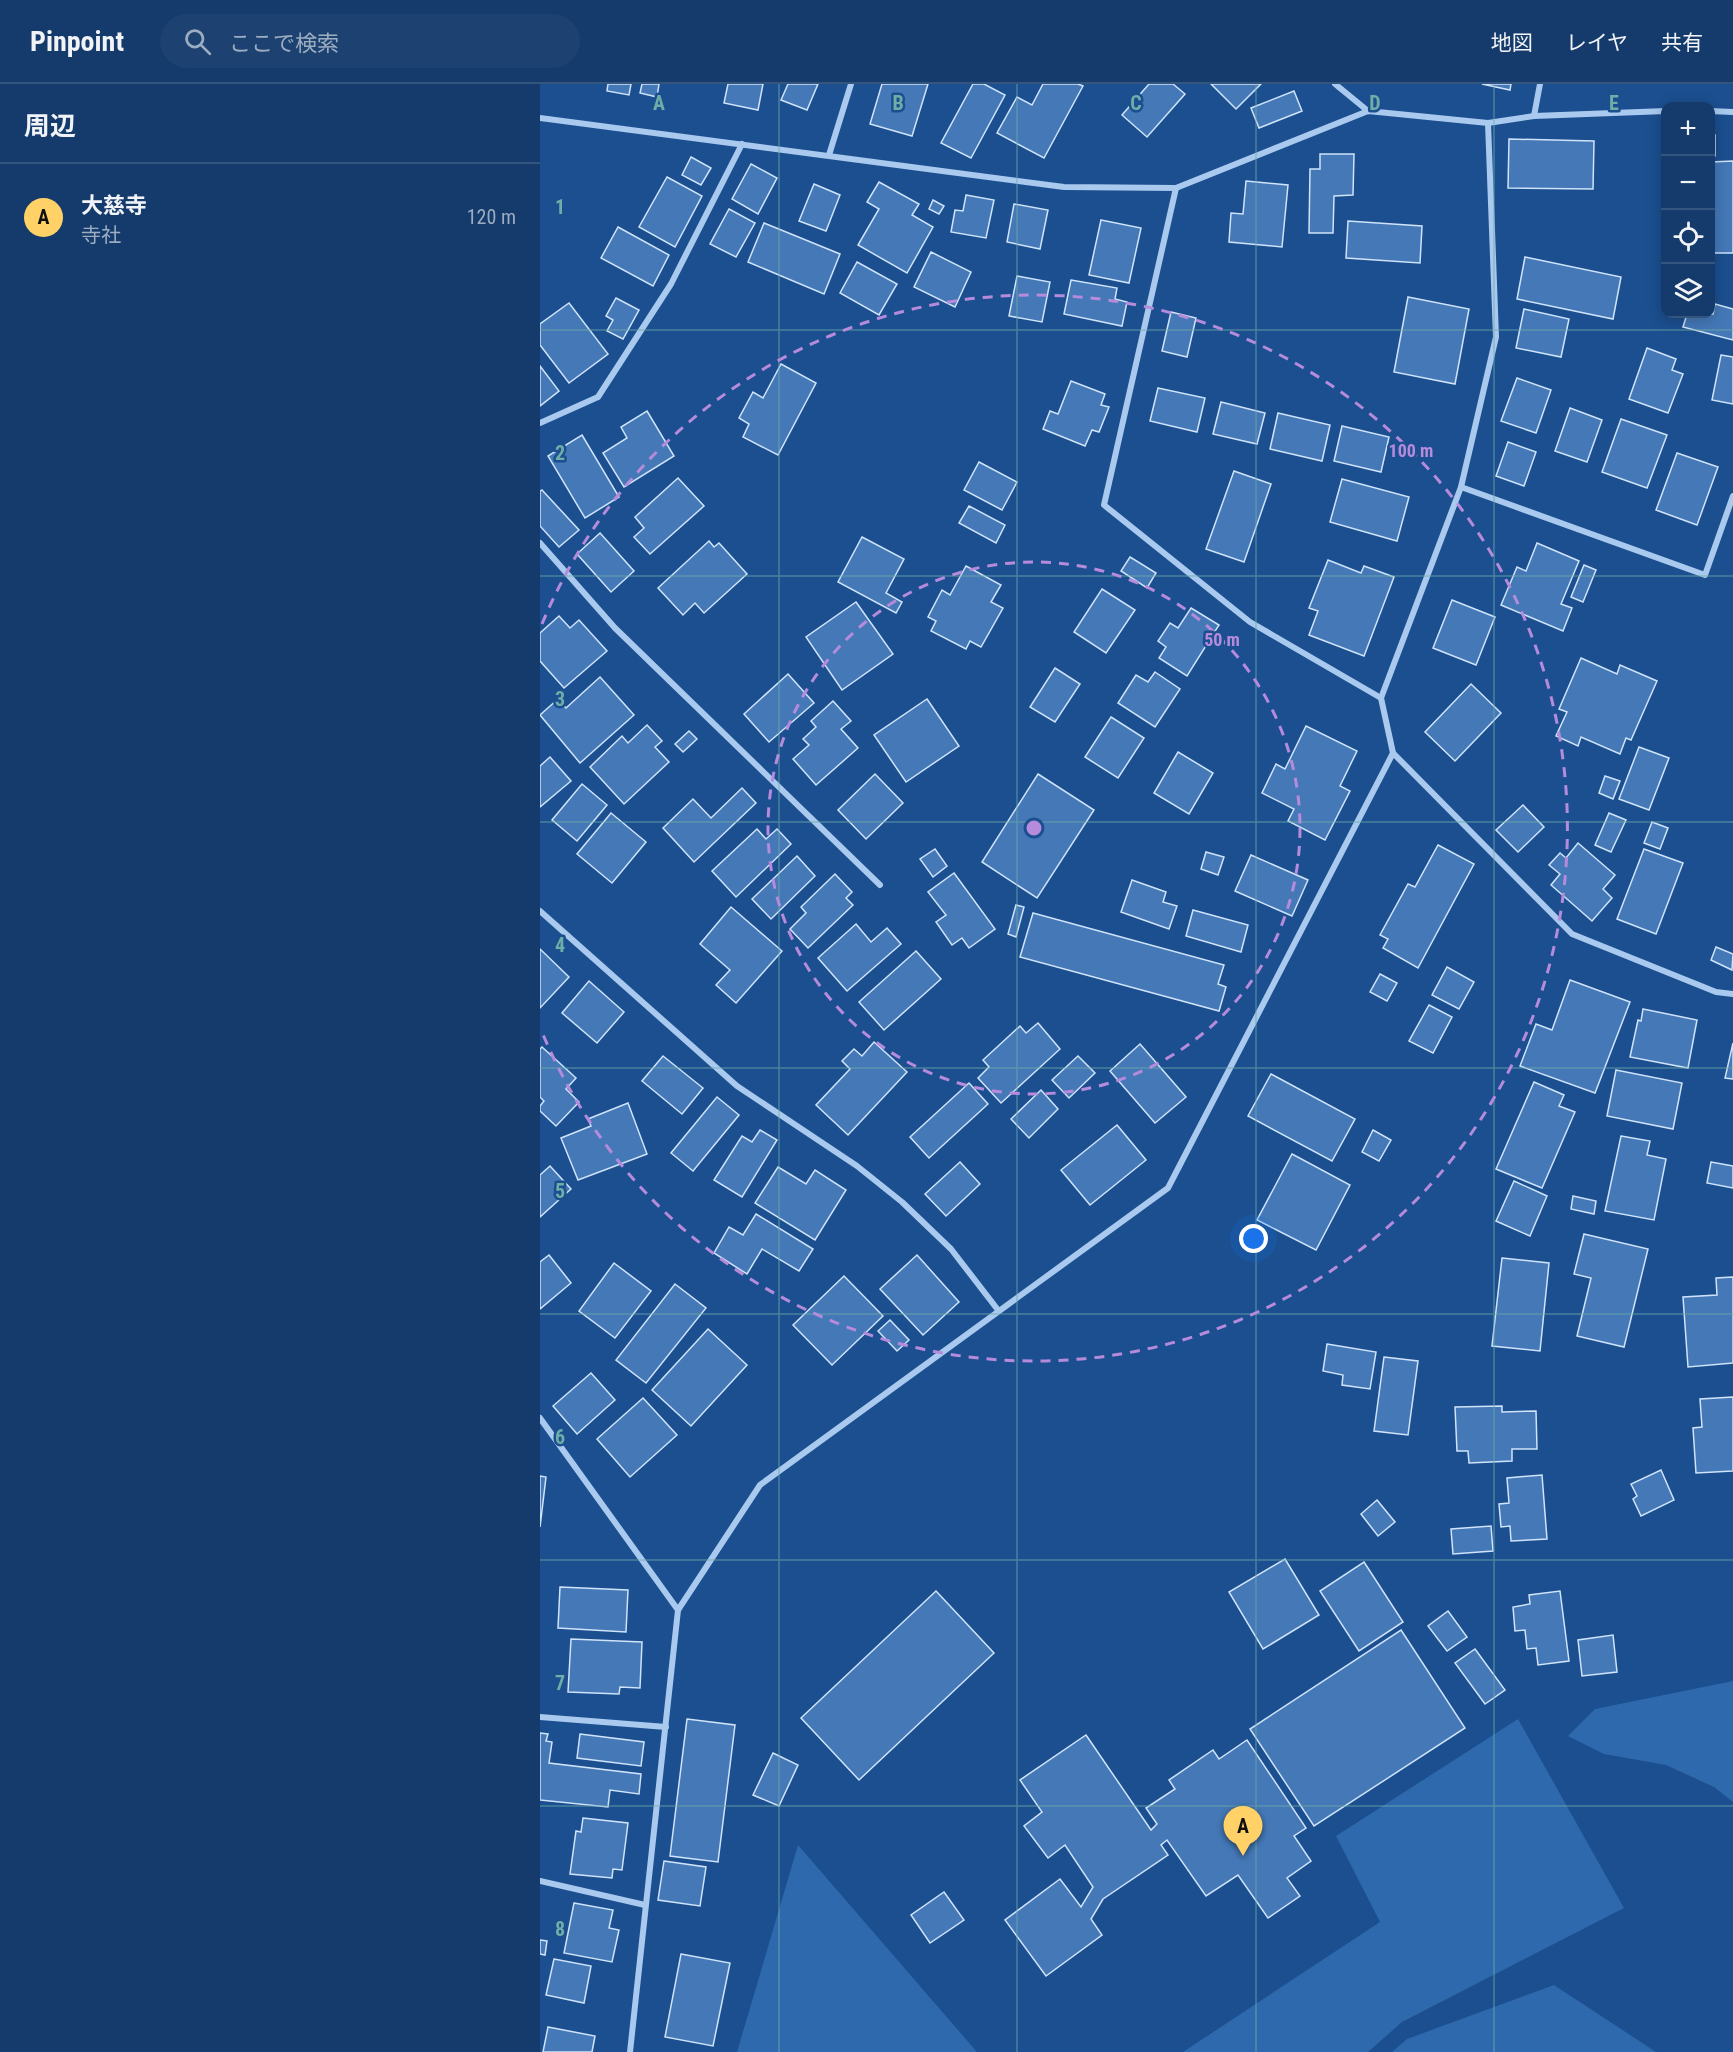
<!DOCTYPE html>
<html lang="ja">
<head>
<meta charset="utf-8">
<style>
	body { margin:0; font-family:"Roboto Condensed","Noto Sans JP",sans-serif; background:#1d4271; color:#f1f3f6 }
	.controls { position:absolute; right:18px; top:18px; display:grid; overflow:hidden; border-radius:12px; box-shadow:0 3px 15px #0003 }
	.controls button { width:54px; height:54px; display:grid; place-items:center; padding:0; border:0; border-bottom:2px solid #33557e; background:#143b6b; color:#f1f3f6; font:30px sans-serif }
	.you { position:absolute; left:714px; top:1155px; width:21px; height:21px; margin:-15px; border:4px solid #fff; border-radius:50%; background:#1a73e8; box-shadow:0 0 0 9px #1a73e833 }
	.badge { display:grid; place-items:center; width:39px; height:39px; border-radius:50%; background:#ffd166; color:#111; font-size:20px; font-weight:700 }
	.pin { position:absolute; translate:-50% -50px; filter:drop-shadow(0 2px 3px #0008) }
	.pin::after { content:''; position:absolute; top:32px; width:21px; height:18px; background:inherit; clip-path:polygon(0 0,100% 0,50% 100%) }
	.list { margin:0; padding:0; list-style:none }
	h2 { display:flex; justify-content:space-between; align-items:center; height:78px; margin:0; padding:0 24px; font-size:26px }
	h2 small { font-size:20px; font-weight:400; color:#9dadc1 }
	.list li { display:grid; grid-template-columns:39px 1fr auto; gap:18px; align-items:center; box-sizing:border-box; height:108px; padding:0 24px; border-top:2px solid #33557e }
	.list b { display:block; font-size:22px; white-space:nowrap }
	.list p { margin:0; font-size:20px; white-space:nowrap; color:#9dadc1 }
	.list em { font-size:20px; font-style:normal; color:#9dadc1 }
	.icon { flex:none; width:33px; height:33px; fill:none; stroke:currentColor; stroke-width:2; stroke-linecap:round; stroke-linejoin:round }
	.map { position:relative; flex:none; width:1193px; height:1968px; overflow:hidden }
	header { display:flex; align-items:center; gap:36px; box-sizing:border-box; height:84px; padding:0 30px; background:#143b6b; border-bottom:2px solid #33557e }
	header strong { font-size:28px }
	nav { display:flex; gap:33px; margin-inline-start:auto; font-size:21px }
	.search { width:420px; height:54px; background:#1d4271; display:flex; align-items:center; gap:15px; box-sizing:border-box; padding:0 21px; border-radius:33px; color:#9dadc1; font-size:22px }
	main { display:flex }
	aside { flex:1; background:#143b6b }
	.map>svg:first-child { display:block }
	.green { fill:#2e69ad }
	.building { fill:#4478b7; stroke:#cfe3fa; stroke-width:1.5 }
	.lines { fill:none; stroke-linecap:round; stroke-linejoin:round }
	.minor { stroke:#a9c9ee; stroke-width:6 }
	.grid { fill:none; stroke:#6fada8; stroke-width:1.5; stroke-opacity:0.55 }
	.ring { fill:none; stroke:#b68bdc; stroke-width:3; stroke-dasharray:10 8 }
	.grid-label { font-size:20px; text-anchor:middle; font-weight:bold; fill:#6fada8; stroke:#1b4f8f; stroke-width:5; stroke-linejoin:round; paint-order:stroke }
	.centre { fill:#b68bdc; stroke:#1b4f8f; stroke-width:3 }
	.ring-label { font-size:18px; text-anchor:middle; font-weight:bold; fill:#b68bdc; stroke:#1b4f8f; stroke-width:5; stroke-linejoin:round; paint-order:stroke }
</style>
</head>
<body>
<header>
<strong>Pinpoint</strong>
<div class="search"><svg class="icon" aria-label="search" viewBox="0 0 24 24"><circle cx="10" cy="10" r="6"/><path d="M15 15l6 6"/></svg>ここで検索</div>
<nav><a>地図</a><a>レイヤ</a><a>共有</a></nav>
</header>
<main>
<aside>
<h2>周辺<small></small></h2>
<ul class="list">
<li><span class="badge">A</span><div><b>大慈寺</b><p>寺社</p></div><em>120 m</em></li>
</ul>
</aside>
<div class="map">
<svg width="1193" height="1968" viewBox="0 0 1193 1968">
	<rect width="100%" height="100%" fill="#1b4f8f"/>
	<!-- green -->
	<g class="green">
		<path d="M1193 1597V1718L1174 1703 1126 1681 1064 1670 1028 1652 1055 1625Z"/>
		<path d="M978 1635 1084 1824 862 1938 828 1968H643L840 1838 796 1752Z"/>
		<path d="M258 1761 437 1968H197Z"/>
		<path d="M1014 1901 1116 1968H852L867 1955Z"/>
	</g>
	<!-- building -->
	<g class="building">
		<path d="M68 0H91L89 11 67 7Z"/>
		<path d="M102 0H119L117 13 100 9Z"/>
		<path d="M188 0H223L218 26 184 19Z"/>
		<path d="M248 0H278L267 26 241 16Z"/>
		<path d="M342 0H388L372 52 330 40Z"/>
		<path d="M433 0H444L465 11 431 74 401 59Z"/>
		<path d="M503 0H538L543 2 504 74 457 49 477 13 492 21Z"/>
		<path d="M609 0H633L645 10 607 53 582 31Z"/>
		<path d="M671 0H721L696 25Z"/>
		<path d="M942 0H971L970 6Z"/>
		<path d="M754 7 762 27 719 44 711 24Z"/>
		<rect x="1170" y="51" width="5" height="21"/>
		<path d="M969 55 1054 57 1053 105 968 104Z"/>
		<path d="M780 70H814L813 111 794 112 793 149H769L770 85H780Z"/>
		<path d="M151 73 171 84 161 101 142 91Z"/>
		<path d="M1193 77V169H1170L1171 78Z"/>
		<path d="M211 80 237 94 218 130 192 115Z"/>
		<path d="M127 93 162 112 135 163 99 143Z"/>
		<path d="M706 97 748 101 742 163 689 158 691 129 703 130Z"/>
		<path d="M339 98 379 120 372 131 393 143 367 189 318 161 339 125 327 118Z"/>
		<path d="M274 100 300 111 286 147 259 137Z"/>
		<path d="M426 111 454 116 446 154 411 148 415 126 423 127Z"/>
		<path d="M393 116 404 122 399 130 389 125Z"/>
		<path d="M474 120 508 126 500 165 467 158Z"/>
		<path d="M189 125 215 139 196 173 170 160Z"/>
		<path d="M561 136 601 144 589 199 549 191Z"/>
		<path d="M808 137 882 142 880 179 806 174Z"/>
		<path d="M224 139 300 170 284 210 208 178Z"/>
		<path d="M78 143 129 171 113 202 61 174Z"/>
		<path d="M391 168 431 188 415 223 374 203Z"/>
		<path d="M985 173 1081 193 1073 235 977 215Z"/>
		<path d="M317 178 357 200 339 231 300 209Z"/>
		<path d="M477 192 510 198 502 238 469 232Z"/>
		<path d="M531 196 577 204 575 215 587 218 582 242 524 230Z"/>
		<path d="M868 213 929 225 915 300 854 288Z"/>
		<path d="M76 214 99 226 83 255 67 247 73 236 66 232Z"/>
		<path d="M29 219 68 270 29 299 0 261V240Z"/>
		<path d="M1175 220 1193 225V256L1143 243 1147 230H1173Z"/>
		<path d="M984 225 1029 235 1021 273 976 264Z"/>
		<path d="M631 228 656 234 647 273 622 267Z"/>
		<path d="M1107 264 1136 275 1132 286 1143 290 1128 329 1089 315Z"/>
		<path d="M1181 271 1193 273V320L1172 316Z"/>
		<path d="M241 280 276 299 238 371 203 353 209 340 199 334 213 308 223 314Z"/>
		<path d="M0 282 19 307 0 322Z"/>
		<path d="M977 294 1011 306 996 349 961 337Z"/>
		<path d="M531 297 565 310 561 321 569 323 559 348 552 346 545 362 503 345 510 327 518 330Z"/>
		<path d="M618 304 665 314 657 348 610 337Z"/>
		<path d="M681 318 725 329 717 360 673 350Z"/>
		<path d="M1030 324 1062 336 1047 378 1015 367Z"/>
		<path d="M107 327 134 372 84 403 63 369 87 354 81 343Z"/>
		<path d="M738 329 790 341 782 377 730 365Z"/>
		<path d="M1081 335 1127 351 1107 404 1062 388Z"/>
		<path d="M802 342 849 353 841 388 794 377Z"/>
		<path d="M42 351 79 413 45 434 8 372Z"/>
		<path d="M968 358 996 368 984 402 956 392Z"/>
		<path d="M1137 369 1178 383 1157 441 1116 426Z"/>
		<path d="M439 378 477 398 462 426 424 406Z"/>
		<path d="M694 387 731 400 704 478 666 465Z"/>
		<path d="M138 394 164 422 110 470 94 453 104 444 95 433Z"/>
		<path d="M802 395 869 413 857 457 790 438Z"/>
		<path d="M2 406 39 446 19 463 0 442V407Z"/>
		<path d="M429 422 465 441 456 459 419 439Z"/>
		<path d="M60 449 94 487 71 508 37 470Z"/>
		<path d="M322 453 364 475 346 509 362 518 356 529 298 498Z"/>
		<path d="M169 457 174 463 179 459 207 490 164 529 155 519 143 531 118 504Z"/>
		<path d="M997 459 1039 477 1021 520 1032 524 1023 547 961 521 977 483 986 487Z"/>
		<path d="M590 473 616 489 607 504 581 487Z"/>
		<path d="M788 476 821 489 824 482 854 493 824 572 769 551 778 527 769 524Z"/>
		<path d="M1044 481 1056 486 1043 518 1031 513Z"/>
		<path d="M426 482 461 501 451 518 463 524 441 563 430 557 426 565 391 547 396 537 388 533 402 506 410 511Z"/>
		<path d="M562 505 595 526 566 569 534 548Z"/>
		<path d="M912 516 955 533 936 581 893 564Z"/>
		<path d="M316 518 353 570 302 606 266 553Z"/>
		<path d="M651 524 679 541 647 592 619 574 626 563 618 557 630 539 638 544Z"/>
		<path d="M19 532 30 544 39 536 67 567 24 604 0 577V549Z"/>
		<path d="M1041 574 1077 590 1080 581 1117 597 1091 656 1086 654 1080 670 1041 653 1038 662 1016 652 1027 628 1019 625Z"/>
		<path d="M515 584 540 600 515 638 490 623Z"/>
		<path d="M615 588 640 605 615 643 578 619 596 591 608 598Z"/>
		<path d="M248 590 274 619 229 658 204 630Z"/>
		<path d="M60 593 94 631 40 679 0 631 18 615 26 624Z"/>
		<path d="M931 600 961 629 915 677 885 648Z"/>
		<path d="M387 615 419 662 366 698 334 651Z"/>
		<path d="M293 617 311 637 301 645 318 664 276 701 253 675 269 661 263 655 276 643 271 637Z"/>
		<path d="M571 633 604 654 578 694 545 673Z"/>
		<path d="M107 641 122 657 115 663 129 678 84 720 50 683 82 652 88 659Z"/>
		<path d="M766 642 817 667 800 702 810 707 785 756 748 737 754 725 722 709 736 680 745 685Z"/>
		<path d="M149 647 157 655 143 668 135 660Z"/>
		<path d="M1099 663 1129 674 1109 726 1079 715Z"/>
		<path d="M638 668 673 689 649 730 614 709Z"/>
		<path d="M10 673 31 697 0 723V682Z"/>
		<path d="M335 690 363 719 326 755 298 726Z"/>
		<path d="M498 690 554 726 497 814 442 778Z"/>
		<path d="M1065 692 1080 697 1073 715 1059 709Z"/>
		<path d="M42 700 67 721 37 757 12 736Z"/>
		<path d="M202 704 216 719 154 778 123 744 153 715 171 734Z"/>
		<path d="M983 721 1004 743 978 768 956 746Z"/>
		<path d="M71 729 106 758 72 799 37 770Z"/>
		<path d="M1069 729 1086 736 1071 768 1055 761Z"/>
		<path d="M1112 738 1128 744 1120 765 1104 759Z"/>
		<path d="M217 745 226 755 237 745 251 760 196 813 172 787Z"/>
		<path d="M1038 759 1075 791 1063 805 1072 814 1052 837 1011 801 1020 790 1009 781 1020 769 1026 774Z"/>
		<path d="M898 761 934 780 878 884 843 864 848 855 840 851 868 800 875 803Z"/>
		<path d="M395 765 407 782 393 793 380 775Z"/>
		<path d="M1104 765 1143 779 1116 850 1077 835Z"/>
		<path d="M666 768 684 773 678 791 661 785Z"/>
		<path d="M711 771 768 796 752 832 695 807Z"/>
		<path d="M257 772 275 792 231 835 212 815Z"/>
		<path d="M414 789 455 845 429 864 422 854 412 861 396 838 406 831 388 808Z"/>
		<path d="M295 790 312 808 306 814 313 821 268 864 250 845 266 829 261 823Z"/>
		<path d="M592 796 626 808 623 818 637 822 629 845 581 828Z"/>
		<path d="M476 821 484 823 476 853 468 850Z"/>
		<path d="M191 823 242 867 196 919 176 901 190 886 160 860Z"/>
		<path d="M653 826 708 841 701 868 646 852Z"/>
		<path d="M493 829 684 881 678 900 686 903 679 927 480 873Z"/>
		<path d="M316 840 331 858 347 844 361 860 307 907 278 874Z"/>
		<path d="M1176 863 1193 870 1192 886 1171 876Z"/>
		<path d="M0 865 29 893 0 924Z"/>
		<path d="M376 867 401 895 344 946 319 918Z"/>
		<path d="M907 883 934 898 919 925 892 911Z"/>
		<path d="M840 890 857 899 847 917 830 908Z"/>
		<path d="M1030 896 1090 918 1055 1009 980 982 996 940 1012 946Z"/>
		<path d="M49 897 84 928 57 959 22 929Z"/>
		<path d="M889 921 912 933 893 969 869 957Z"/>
		<path d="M1103 925 1157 936 1148 984 1090 973 1098 936 1101 937Z"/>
		<path d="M498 939 520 965 461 1019 438 994 449 983 443 976 480 942 486 949Z"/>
		<path d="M334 958 367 988 308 1051 276 1021 310 985 302 977 314 965 322 972Z"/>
		<path d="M1193 959V995L1185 994Z"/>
		<path d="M600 960 646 1013 615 1039 570 987Z"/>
		<path d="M2 963 36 994 26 1005 39 1018 16 1042 0 1027V1022L4 1017 0 1013V965Z"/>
		<path d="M123 972 163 1004 142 1030 102 997Z"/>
		<path d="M538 972 555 989 529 1014 512 996Z"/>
		<path d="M1076 986 1142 999 1133 1045 1067 1032Z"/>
		<path d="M731 990 815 1035 792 1077 708 1032Z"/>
		<path d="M994 998 1024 1011 1019 1022 1035 1028 1002 1104 956 1085Z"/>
		<path d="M429 999 448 1020 389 1074 370 1053Z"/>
		<path d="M501 1006 518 1025 489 1054 471 1035Z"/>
		<path d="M177 1013 199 1031 153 1087 131 1069Z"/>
		<path d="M88 1019 107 1070 38 1096 21 1054 51 1042 48 1035Z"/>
		<path d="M577 1041 606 1076 550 1121 521 1086Z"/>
		<path d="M220 1046 237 1056 202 1113 174 1096 202 1052 212 1058Z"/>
		<path d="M833 1046 851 1056 839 1077 822 1068Z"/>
		<path d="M1081 1052 1110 1057 1107 1071 1126 1075 1114 1136 1065 1127Z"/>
		<path d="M752 1070 810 1101 776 1166 717 1136Z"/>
		<path d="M420 1078 440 1100 406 1132 385 1110Z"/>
		<path d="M1171 1078 1193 1082V1104L1167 1099Z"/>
		<path d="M10 1082 31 1105 0 1133V1091Z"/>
		<path d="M238 1083 266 1100 275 1086 306 1106 275 1156 215 1119Z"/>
		<path d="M974 1097 1007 1112 990 1152 956 1137Z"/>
		<path d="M1033 1112 1056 1117 1054 1130 1031 1125Z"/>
		<path d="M216 1130 273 1165 259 1187 222 1165 207 1190 174 1169 189 1143 203 1151Z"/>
		<path d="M1044 1150 1108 1165 1084 1263 1037 1252 1051 1194 1034 1190Z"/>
		<path d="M9 1171 31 1199 0 1225V1178Z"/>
		<path d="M377 1171 419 1218 383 1251 340 1205Z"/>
		<path d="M962 1174 1009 1179 1000 1267 952 1262Z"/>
		<path d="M74 1179 111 1207 75 1254 39 1227Z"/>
		<path d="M304 1192 343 1232 292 1281 253 1241Z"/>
		<path d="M1193 1193V1279L1148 1283 1143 1213 1177 1211 1176 1194Z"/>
		<path d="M135 1200 166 1224 106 1299 76 1276Z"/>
		<path d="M350 1236 369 1256 357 1267 338 1247Z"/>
		<path d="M168 1245 207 1281 151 1342 112 1306Z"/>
		<path d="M787 1260 836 1268 830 1305 802 1301 803 1291 783 1287Z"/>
		<path d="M844 1273 878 1277 868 1351 834 1347Z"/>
		<path d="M51 1289 75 1316 37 1350 13 1322Z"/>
		<path d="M1193 1313V1387L1156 1389 1153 1344 1162 1343 1160 1315Z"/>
		<path d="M103 1314 137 1351 90 1393 57 1355Z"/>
		<path d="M962 1322V1328L996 1327 997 1365H972V1377L929 1379 928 1367H917L915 1323Z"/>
		<path d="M1121 1386 1134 1416 1101 1432 1093 1415 1097 1412 1091 1400Z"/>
		<path d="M1002 1391 1007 1455 971 1457 970 1442 961 1443 959 1420 969 1419 967 1394Z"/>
		<path d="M0 1392 6 1393 0 1443Z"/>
		<path d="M837 1416 855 1438 838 1452 821 1430Z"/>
		<path d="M951 1442 953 1467 913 1470 911 1445Z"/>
		<path d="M745 1475 779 1531 723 1565 689 1508Z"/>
		<path d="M824 1478 863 1538 819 1567 780 1507Z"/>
		<path d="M20 1503 88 1506 86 1548 18 1544Z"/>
		<path d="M396 1507 454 1569 319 1696 261 1634Z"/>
		<path d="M1020 1507 1029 1577 998 1581 996 1564 987 1565 985 1546 975 1547 973 1523 990 1520 989 1511Z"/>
		<path d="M908 1527 927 1553 907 1567 888 1542Z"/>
		<path d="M861 1546 925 1644 774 1742 710 1645Z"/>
		<path d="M1073 1551 1077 1588 1042 1592 1038 1556Z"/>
		<path d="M31 1555 102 1558 100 1604 80 1603 79 1610 28 1608Z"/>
		<path d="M935 1565 965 1606 945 1620 915 1579Z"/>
		<path d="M147 1635 195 1641 178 1778 130 1772Z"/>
		<path d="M0 1649 8 1650 6 1657 12 1658 9 1679 101 1690 99 1710 70 1706 68 1723 0 1716Z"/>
		<path d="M40 1650 104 1658 101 1682 37 1674Z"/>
		<path d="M546 1651 611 1746 617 1740 606 1724 635 1705 629 1696 673 1666 679 1675 707 1656 766 1744 754 1752 771 1777 747 1794 760 1812 728 1834 698 1791 666 1812 627 1756 621 1761 628 1771 563 1815 551 1835 562 1851 506 1892 465 1836 520 1795 541 1823 553 1803 525 1761 508 1774 484 1742 502 1728 480 1696Z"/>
		<path d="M233 1669 258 1681 239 1722 213 1711Z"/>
		<path d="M43 1734 88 1739 82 1786 73 1785 72 1794 30 1790 36 1747 41 1748Z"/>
		<path d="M124 1777 166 1783 160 1822 118 1816Z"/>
		<path d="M404 1808 424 1836 390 1859 371 1831Z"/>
		<path d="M34 1819 73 1826 69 1844 79 1846 72 1878 24 1869Z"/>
		<path d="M0 1856 7 1857 5 1871 0 1870Z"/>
		<path d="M141 1870 190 1879 173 1962 125 1953Z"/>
		<path d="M14 1875 51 1882 44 1919 6 1911Z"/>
		<path d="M8 1943 55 1952 52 1968H3Z"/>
	</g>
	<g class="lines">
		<!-- minor -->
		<g class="minor">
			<path d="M795 0 828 27"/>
			<path d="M1170 27 1193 28"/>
			<path d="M994 32 1000 0"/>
			<path d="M0 34 524 103 636 104 828 27 948 39 994 32 1126 27"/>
			<path d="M289 71 311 0"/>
			<path d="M636 104 564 421 710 538 841 614"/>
			<path d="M0 339 58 313 131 200 202 60"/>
			<path d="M921 403 1165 491 1193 412"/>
			<path d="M0 459 75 544 340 801"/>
			<path d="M853 669 1032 850 1176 908 1193 910"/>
			<path d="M0 827 197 1002 317 1082 362 1118 411 1165 458 1226"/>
			<path d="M0 1334 138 1526"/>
			<path d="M0 1633 126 1643"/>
			<path d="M0 1797 105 1821"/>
			<path d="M90 1968 138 1526 220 1401 628 1104 853 669 841 614 921 403 956 253 948 39"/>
		</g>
	</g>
	<!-- grid -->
	<path class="grid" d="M239 0V1968M477 0V1968M716 0V1968M954 0V1968M0 246H1193M0 492H1193M0 738H1193M0 984H1193M0 1230H1193M0 1476H1193M0 1722H1193"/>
	<!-- distance rings -->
	<g class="ring">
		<circle cx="494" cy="744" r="266"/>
		<path d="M2 540A533 533 0 1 1 2 948"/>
	</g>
	<g class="grid-label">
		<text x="119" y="26">A</text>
		<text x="358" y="26">B</text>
		<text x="596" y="26">C</text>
		<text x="835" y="26">D</text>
		<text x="1074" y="26">E</text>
		<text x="20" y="130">1</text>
		<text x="20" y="376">2</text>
		<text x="20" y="622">3</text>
		<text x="20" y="868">4</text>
		<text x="20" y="1114">5</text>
		<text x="20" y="1360">6</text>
		<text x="20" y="1606">7</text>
		<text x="20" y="1852">8</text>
	</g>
	<circle cx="494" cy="744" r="9" class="centre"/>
	<g class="ring-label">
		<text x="871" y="373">100 m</text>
		<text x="682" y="562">50 m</text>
	</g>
</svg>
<div class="controls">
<button>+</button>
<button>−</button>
<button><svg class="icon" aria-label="locate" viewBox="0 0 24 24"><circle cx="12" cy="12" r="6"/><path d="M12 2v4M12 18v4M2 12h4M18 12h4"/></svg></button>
<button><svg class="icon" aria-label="layers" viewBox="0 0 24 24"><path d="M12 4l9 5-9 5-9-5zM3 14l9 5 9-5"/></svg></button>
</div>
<div class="you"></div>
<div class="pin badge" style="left:703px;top:1772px">A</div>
</div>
</main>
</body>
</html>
